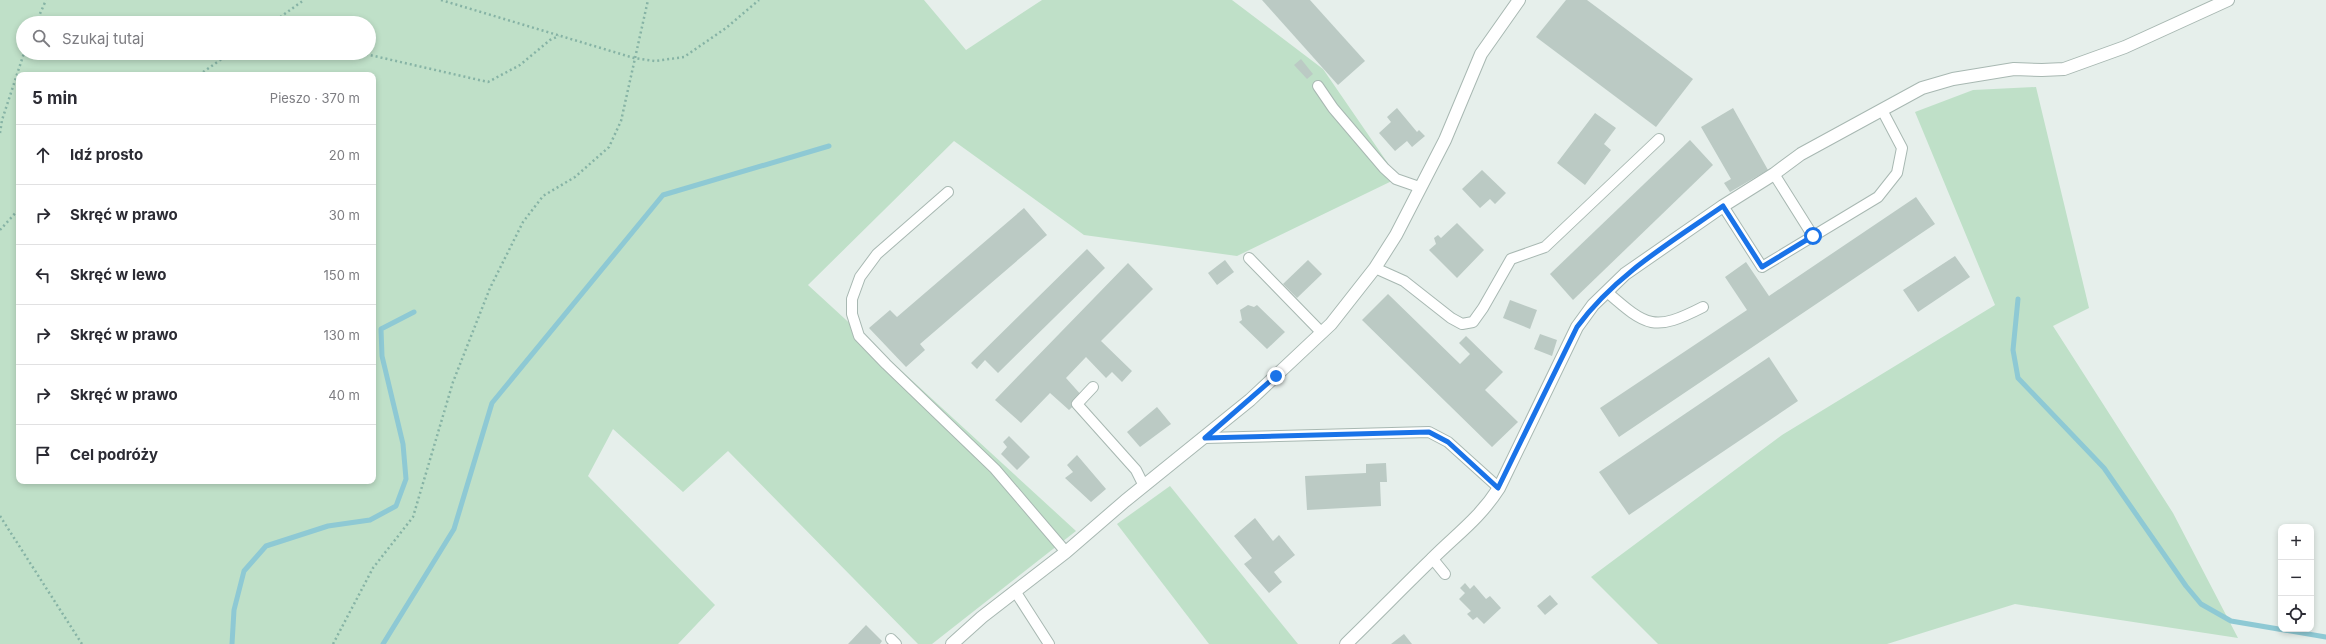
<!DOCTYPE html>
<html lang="pl">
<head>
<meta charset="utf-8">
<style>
	body { margin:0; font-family:Inter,sans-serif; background:#f7f7f7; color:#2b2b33 }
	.controls { position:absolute; right:12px; bottom:12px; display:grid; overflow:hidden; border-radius:8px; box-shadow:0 2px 6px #0003 }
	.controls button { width:36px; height:36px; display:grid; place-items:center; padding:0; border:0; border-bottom:1px solid #e1e1e2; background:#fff; color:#2b2b33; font:20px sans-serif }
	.stop { position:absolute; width:12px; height:12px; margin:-9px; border:3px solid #1a73e8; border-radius:50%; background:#fff }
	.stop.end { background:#1a73e8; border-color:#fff; box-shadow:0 1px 4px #0008 }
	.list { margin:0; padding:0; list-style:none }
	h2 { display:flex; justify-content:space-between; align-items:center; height:52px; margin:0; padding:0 16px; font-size:17px }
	h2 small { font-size:13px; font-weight:400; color:#7c7c81 }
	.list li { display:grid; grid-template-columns:26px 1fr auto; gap:12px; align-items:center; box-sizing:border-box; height:60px; padding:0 16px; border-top:1px solid #e1e1e2 }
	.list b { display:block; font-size:15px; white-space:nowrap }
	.list em { font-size:13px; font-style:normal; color:#7c7c81 }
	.icon { flex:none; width:22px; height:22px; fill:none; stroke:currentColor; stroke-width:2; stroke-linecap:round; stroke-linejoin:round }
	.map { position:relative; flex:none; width:2326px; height:644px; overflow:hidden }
	.search { position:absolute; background:#fff; box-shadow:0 2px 6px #0003; left:16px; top:16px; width:360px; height:44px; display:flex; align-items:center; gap:10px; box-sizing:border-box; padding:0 14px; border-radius:22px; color:#7c7c81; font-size:15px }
	.panel { position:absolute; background:#fff; box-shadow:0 2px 6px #0003; left:16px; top:72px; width:360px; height:412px; border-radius:8px }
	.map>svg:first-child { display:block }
	.green { fill:#bfe0c8; fill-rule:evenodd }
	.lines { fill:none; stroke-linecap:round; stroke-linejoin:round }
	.stream { stroke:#8ec9d4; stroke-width:5 }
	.building { fill:#bbcac4 }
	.lane-casing { stroke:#a8b8b2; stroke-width:12 }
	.street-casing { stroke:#a8b8b2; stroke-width:14 }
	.path { stroke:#86b3a5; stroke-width:2.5; stroke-dasharray:2 3; stroke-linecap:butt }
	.lane { stroke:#fff; stroke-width:10 }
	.street { stroke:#fff; stroke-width:12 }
	.route { stroke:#1a73e8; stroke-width:5 }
</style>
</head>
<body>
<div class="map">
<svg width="2326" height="644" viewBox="0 0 2326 644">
	<rect width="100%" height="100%" fill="#e6efeb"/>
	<!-- green -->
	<g class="green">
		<path d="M0 0H924L966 50 1042 0H1232L1323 69 1398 178 1237 256 1084 235 954 141 808 285 1076 531 932 644H918L728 451 683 492 613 429 588 476 715 605 678 644H0ZM23 23H369V53H23ZM19 75H373V481H19Z"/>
		<path d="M2036 87 2089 308 2053 326 2173 513 2238 638 2015 604 1887 644H1658L1591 577 1782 435 1995 305 1915 112 1973 90Z"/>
		<path d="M1170 486 1298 644H1209L1117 524Z"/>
	</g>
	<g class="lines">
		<!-- stream -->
		<g class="stream">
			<path d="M2018 299 2013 350 2018 378 2104 468 2186 586 2201 604 2231 621 2326 637"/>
			<path d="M232 644 234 610 244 571 266 546 328 526 370 520 396 506 406 479 403 444 382 356 381 329 414 312"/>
			<path d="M383 644 454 529 492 403 663 195 829 146"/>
		</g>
	</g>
	<!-- building -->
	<g class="building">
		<path d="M1262 0H1310L1365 61 1338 85Z"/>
		<path d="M1566 0H1587L1693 79 1656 127 1536 37Z"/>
		<path d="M1301 59 1313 74 1307 79 1294 65Z"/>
		<path d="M1397 108 1417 132 1419 130 1425 136 1412 147 1407 141 1395 151 1379 133 1391 122 1387 117Z"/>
		<path d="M1733 108 1768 170 1730 192 1724 183 1731 179 1701 127Z"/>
		<path d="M1595 113 1616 128 1604 144 1611 150 1585 185 1557 163Z"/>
		<path d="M1690 140 1713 165 1573 300 1550 274Z"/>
		<path d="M1482 170 1506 193 1495 204 1490 199 1480 208 1462 189Z"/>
		<path d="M1916 197 1935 224 1619 437 1600 408 1747 310 1725 277 1746 262 1769 296Z"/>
		<path d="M1024 208 1047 235 920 344 925 350 906 367 869 328 890 310 897 317Z"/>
		<path d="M1457 223 1484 250 1457 278 1429 250 1436 244 1434 238 1438 235 1441 238Z"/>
		<path d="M1087 249 1105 268 998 373 985 360 977 369 971 363Z"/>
		<path d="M1955 256 1970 277 1918 312 1903 290Z"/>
		<path d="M1225 260 1234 272 1217 285 1208 273Z"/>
		<path d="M1308 260 1322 274 1297 298 1283 284Z"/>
		<path d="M1128 263 1153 289 1101 341 1132 371 1122 382 1112 372 1106 378 1086 357 1066 378 1083 397 1069 410 1050 393 1021 423 995 400Z"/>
		<path d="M1388 294 1460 364 1470 354 1459 343 1466 336 1503 372 1485 390 1518 422 1492 447 1362 320Z"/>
		<path d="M1510 300 1537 310 1530 329 1503 318Z"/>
		<path d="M1248 305 1254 307 1257 305 1285 332 1267 349 1239 322 1242 320 1240 310Z"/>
		<path d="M1540 334 1557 340 1552 356 1534 349Z"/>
		<path d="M1769 357 1798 401 1629 515 1599 472Z"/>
		<path d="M1157 407 1171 424 1140 447 1127 432Z"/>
		<path d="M1009 436 1030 457 1017 470 1001 454 1007 447 1003 442Z"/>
		<path d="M1077 455 1106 489 1091 502 1065 478 1073 472 1067 465Z"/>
		<path d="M1386 463 1387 482H1380L1381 506 1307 510 1305 476 1366 473V464Z"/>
		<path d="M1255 518 1273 541 1279 535 1295 555 1274 572 1282 582 1269 593 1244 564 1252 558 1234 536Z"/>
		<path d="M1465 583 1470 589 1474 585 1486 599 1490 596 1501 608 1484 624 1477 617 1473 620 1467 614 1471 611 1459 599 1465 593 1460 588Z"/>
		<path d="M1550 595 1558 604 1545 615 1537 606Z"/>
		<path d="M866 625 882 641 880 644H848Z"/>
		<path d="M1404 634 1412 644H1391Z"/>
	</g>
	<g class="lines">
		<defs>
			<g id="lane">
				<path d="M1318 86 1333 108 1384 168 1396 179 1419 187"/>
				<path d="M1774 174 1813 236"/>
				<path d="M948 192 877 254 860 277 852 299V314L859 336 886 364 995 469 1066 552"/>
				<path d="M1723 206 1762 267 1878 197 1897 173 1902 148 1882 110"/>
				<path d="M1249 258 1322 333"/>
				<path d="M1375 268 1404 281 1451 318 1462 324 1473 322 1483 308 1511 259 1545 247 1659 139"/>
				<path d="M1607 292C1647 327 1654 332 1703 307"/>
				<path d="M1093 387 1077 404 1136 470 1144 486"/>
				<path d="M1205 438 1429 432 1448 442 1499 488"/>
				<path d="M1432 558 1445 574"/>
				<path d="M1015 591 1049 644"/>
				<path d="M891 639 896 644"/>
			</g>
			<g id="street">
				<path d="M952 644 982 617 1066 552 1125 501 1250 400 1331 324 1375 268 1396 235 1445 140 1481 54 1519 0"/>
				<path d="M1346 644C1375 616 1403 587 1432 559 1457 534 1479 519 1499 488L1577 327 1593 305 1625 274 1723 206 1774 174 1801 154 1922 88 1953 79 2014 69 2042 70 2064 69 2125 47 2228 0"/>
			</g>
		</defs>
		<!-- lane casing -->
		<use href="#lane" class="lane-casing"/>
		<!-- street casing -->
		<use href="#street" class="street-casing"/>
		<!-- path -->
		<g class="path">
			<path d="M441 0 634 58 655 61 684 57 726 28 759 0"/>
			<path d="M36 23 46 0"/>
			<path d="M272 23 304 0"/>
			<path d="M361 53 488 82 520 65 550 40 559 36"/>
			<path d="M199 75 230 53"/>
			<path d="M0 133 2 120 24 53"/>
			<path d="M0 230 19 209"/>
			<path d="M0 516 82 644"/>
			<path d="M333 644 373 568 413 517 453 382 490 288 523 222 543 196 575 177 609 147 621 121 648 0"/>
		</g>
		<!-- lane -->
		<use href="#lane" class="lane"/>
		<!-- street -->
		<use href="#street" class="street"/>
	</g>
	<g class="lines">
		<!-- route -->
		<path class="route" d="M1276 376 1205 438 1429 432 1448 442 1498 488 1577 327C1615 275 1671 242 1723 206L1762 267 1813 236"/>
	</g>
</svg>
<div class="controls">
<button>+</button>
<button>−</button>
<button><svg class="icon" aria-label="locate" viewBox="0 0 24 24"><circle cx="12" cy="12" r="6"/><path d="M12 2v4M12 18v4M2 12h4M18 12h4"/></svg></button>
</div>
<div class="stop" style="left:1813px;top:236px"></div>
<div class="stop end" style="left:1276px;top:376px"></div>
<div class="search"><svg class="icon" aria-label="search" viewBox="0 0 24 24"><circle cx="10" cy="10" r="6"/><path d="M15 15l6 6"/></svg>Szukaj tutaj</div>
<section class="panel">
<h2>5 min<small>Pieszo · 370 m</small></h2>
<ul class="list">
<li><svg class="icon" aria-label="ahead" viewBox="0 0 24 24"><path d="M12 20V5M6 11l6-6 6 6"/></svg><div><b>Idź prosto</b></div><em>20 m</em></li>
<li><svg class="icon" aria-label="right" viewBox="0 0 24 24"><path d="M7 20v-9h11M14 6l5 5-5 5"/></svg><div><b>Skręć w prawo</b></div><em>30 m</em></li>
<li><svg class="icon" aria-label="left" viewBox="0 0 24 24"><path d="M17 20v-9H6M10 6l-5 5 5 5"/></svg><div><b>Skręć w lewo</b></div><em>150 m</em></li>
<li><svg class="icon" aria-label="right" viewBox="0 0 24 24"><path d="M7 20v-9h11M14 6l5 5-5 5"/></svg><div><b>Skręć w prawo</b></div><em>130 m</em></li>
<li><svg class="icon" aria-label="right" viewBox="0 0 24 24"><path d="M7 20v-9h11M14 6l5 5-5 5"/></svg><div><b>Skręć w prawo</b></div><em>40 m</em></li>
<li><svg class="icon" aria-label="arrive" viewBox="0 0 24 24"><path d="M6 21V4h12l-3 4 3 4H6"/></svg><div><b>Cel podróży</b></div></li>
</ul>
</section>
</div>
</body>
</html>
